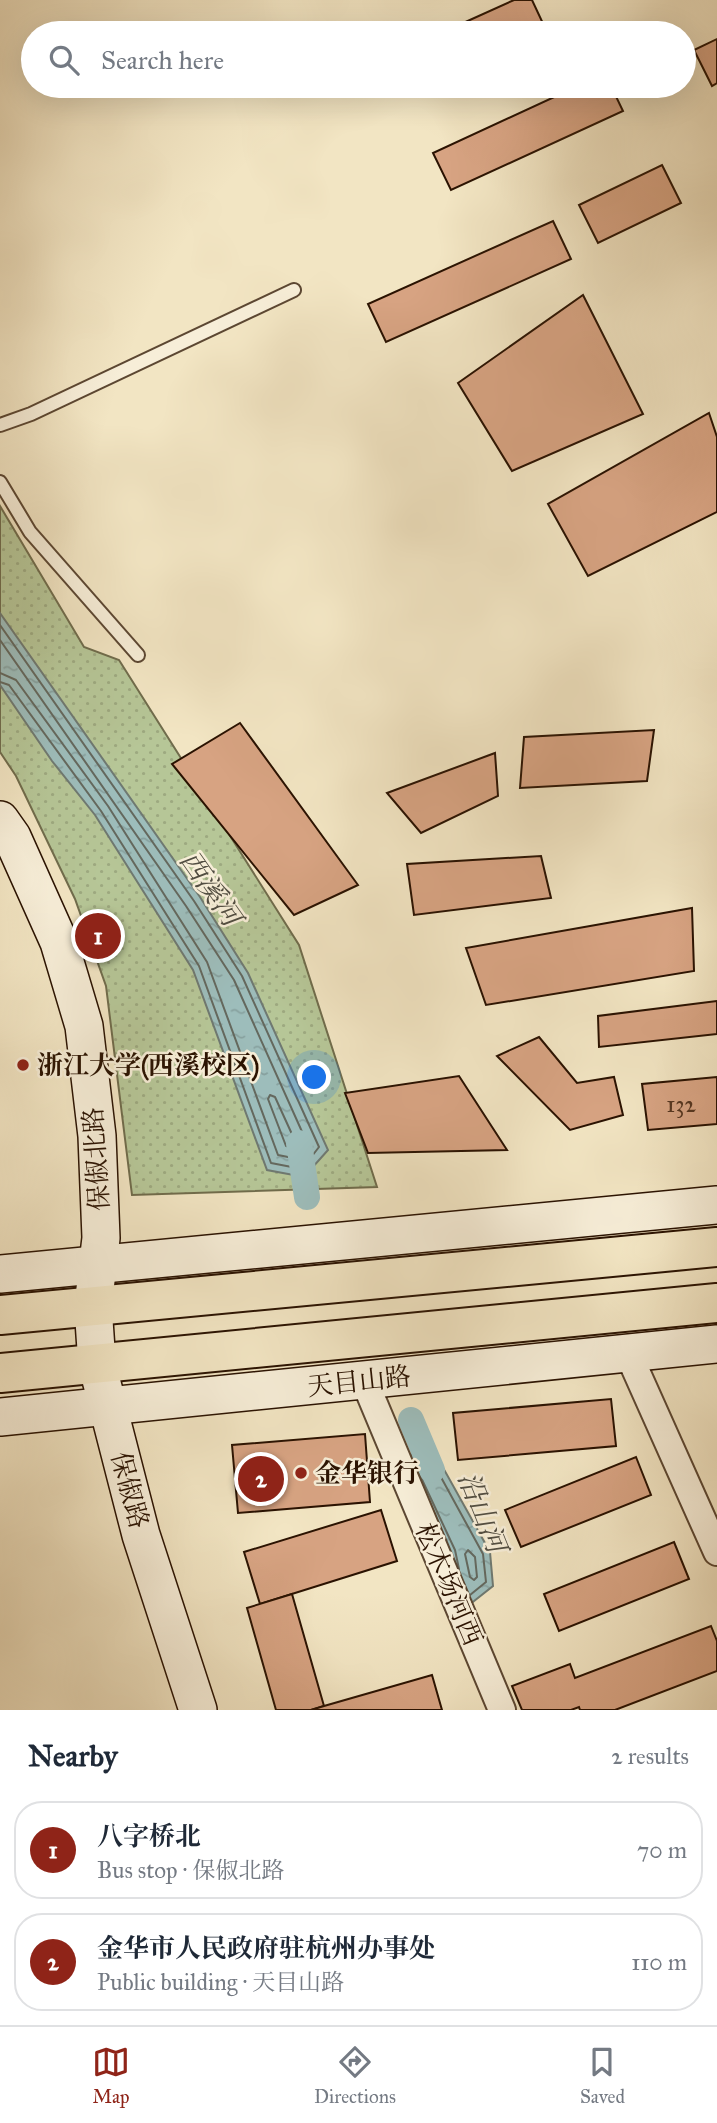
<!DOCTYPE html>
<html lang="en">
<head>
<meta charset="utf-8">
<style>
	body { margin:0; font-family:"IM FELL Great Primer","Noto Serif SC",serif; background:#f6f6f7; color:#1f2937 }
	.you { position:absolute; left:315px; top:1078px; width:24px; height:24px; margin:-18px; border:5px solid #fff; border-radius:50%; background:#1a73e8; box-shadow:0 0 0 10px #1a73e833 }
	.badge { display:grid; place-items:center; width:46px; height:46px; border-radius:50%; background:#8f2418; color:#fff; font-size:23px; font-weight:700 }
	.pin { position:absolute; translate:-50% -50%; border:4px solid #fff; box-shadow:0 2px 7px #0006 }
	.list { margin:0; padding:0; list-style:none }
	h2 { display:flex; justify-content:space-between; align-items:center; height:91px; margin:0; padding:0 28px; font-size:30px }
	h2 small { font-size:23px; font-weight:400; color:#747a83 }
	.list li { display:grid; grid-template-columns:46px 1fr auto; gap:21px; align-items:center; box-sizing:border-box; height:98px; margin:0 14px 14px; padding:0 14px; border:2px solid #e0e1e3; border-radius:28px }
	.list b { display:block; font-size:26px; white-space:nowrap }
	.list p { margin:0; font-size:23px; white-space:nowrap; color:#747a83 }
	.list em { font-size:23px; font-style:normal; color:#747a83 }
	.icon { flex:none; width:38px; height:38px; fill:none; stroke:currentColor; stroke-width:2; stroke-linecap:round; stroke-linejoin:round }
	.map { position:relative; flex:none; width:717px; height:1710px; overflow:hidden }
	.search { position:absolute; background:#fff; box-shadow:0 7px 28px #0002; left:21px; right:21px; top:21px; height:77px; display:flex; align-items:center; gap:18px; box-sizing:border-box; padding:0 24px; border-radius:38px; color:#747a83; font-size:26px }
	.sheet { height:315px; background:#fff }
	nav { display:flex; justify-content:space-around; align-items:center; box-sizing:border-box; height:98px; border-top:2px solid #e0e1e3; background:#fff; font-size:19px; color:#747a83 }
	nav a { display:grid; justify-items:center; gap:4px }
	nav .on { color:#8f2418 }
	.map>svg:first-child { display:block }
	.grass { fill:url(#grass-dots); stroke:#706c4c; stroke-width:2 }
	.water { fill:url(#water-ripples); stroke:#6f7971; stroke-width:2 }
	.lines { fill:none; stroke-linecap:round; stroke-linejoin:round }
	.shore { stroke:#64685e; stroke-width:2 }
	.canal { stroke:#9dbdbb; stroke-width:26 }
	.building { fill:#d7a382; stroke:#2a1201; stroke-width:2 }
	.lane-casing { stroke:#5c4732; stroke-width:16 }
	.street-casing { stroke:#5c4732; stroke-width:30 }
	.secondary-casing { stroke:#2a1201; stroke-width:40 }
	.primary-casing { stroke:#2a1201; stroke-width:42 }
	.lane { stroke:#f7eed8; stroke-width:12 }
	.street { stroke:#f7eed8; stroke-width:26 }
	.secondary { stroke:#f7eed8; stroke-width:37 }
	.primary { stroke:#f2e5c3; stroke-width:38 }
	.poi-dot { fill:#8f2418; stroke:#f7eed8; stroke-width:2.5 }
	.labels { text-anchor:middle; stroke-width:5; stroke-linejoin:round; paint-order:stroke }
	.number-label { font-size:23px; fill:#553621 }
	.poi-label { font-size:26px; font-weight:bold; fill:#2a1201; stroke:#f7eed8; text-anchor:start }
	.street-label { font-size:26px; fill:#2a1201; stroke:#f7eed8 }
	.water-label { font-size:28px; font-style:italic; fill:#524e42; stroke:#f7eed8 }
</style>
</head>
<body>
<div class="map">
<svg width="717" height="1710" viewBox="0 0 717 1710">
	<defs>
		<pattern id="grass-dots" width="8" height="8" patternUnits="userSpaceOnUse" patternTransform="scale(1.75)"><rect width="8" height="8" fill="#b6c697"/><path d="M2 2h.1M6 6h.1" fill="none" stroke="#9da980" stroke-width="1.8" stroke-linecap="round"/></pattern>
		<pattern id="water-ripples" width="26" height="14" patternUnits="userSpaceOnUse" patternTransform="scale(1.75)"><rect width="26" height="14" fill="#9dbdbb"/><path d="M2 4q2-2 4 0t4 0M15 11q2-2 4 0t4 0" fill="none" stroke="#87a19f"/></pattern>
	</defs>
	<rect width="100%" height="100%" fill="#f2e5c3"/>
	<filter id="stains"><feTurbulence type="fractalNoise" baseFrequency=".00286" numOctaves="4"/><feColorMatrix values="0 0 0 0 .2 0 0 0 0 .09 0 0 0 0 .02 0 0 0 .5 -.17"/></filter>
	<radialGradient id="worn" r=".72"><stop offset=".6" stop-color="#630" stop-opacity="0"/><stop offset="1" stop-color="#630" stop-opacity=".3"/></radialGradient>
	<!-- grass -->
	<path class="grass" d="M0 506 84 647 119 660 299 945 377 1187 132 1195 106 986 75 899 16 776 0 752Z"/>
	<!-- water -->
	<g class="water">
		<path d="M0 613 200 897 248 973 328 1150 304 1177 267 1170 193 970 95 815 52 761 0 685Z"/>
		<path d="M418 1438 436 1455 490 1552 493 1586 464 1609 460 1643 444 1599 408 1465Z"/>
	</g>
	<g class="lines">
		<!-- shore -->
		<g class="shore">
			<path d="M0 625 194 901 242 976 319 1147 302 1169 271 1163 199 966 101 811 9 685 0 682"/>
			<path d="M0 640 186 906 234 980 308 1145 298 1159 278 1155 207 962 108 806 16 680 0 673"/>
			<path d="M270 1095 275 1097 296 1143 294 1148 286 1146 268 1099Z"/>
			<path d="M415 1465 421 1453 431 1459 483 1554 486 1582 470 1595"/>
			<path d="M418 1471 455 1550 459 1569"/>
			<path d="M468 1550 475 1557 477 1577 474 1580 470 1577 465 1554Z"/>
		</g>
		<!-- canal -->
		<g class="canal">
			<path d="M299 1143 307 1197"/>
			<path d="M411 1420 432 1470"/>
		</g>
	</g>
	<!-- building -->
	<g class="building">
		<path d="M514 0H532L547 32 441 33Z"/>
		<path d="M717 39V83L712 86 694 50Z"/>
		<path d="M415 86H430L417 92Z"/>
		<path d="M578 86H611L623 111 451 190 433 153Z"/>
		<path d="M662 165 681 203 598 243 579 205Z"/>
		<path d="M553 221 571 259 386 342 368 304Z"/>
		<path d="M583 295 643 414 512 471 458 383Z"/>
		<path d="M709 413 717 437V512L588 576 548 504Z"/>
		<path d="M240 723 358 885 294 915 172 764Z"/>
		<path d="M654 730 647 781 520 788 524 737Z"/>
		<path d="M495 753 498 796 421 833 387 793Z"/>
		<path d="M541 856 551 898 414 915 407 864Z"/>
		<path d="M692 908 694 971 486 1005 466 948Z"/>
		<path d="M717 1001V1034L599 1047 598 1016Z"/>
		<path d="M539 1037 577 1083 614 1077 623 1115 570 1130 497 1056Z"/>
		<path d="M459 1076 507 1150 368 1153 345 1093Z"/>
		<path d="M717 1077V1124L648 1130 642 1084Z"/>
		<path d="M611 1399 616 1446 458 1460 453 1413Z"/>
		<path d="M365 1434 370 1502 238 1513 232 1445Z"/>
		<path d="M636 1457 651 1495 521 1547 505 1510Z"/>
		<path d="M381 1510 397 1561 260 1604 244 1552Z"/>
		<path d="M674 1542 689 1579 559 1631 544 1594Z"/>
		<path d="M292 1594 324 1706 311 1710H276L247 1608Z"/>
		<path d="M711 1626 717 1641V1671L615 1710H580L579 1707 571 1710H522L512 1686 570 1664 575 1678Z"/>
		<path d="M432 1675 442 1710H311L324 1706Z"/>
	</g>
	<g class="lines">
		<defs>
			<g id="lane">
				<path d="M0 425 31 414 294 290"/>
				<path d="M0 482 30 532 138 655"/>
			</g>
			<g id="street">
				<path d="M628 1353 717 1552"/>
				<path d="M364 1380 502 1710"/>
			</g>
			<g id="secondary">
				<path d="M0 820 12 837 59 942 84 1026 97 1136 101 1238 93 1306 97 1364 141 1535 198 1710"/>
				<path d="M0 1274 717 1205"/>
				<path d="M0 1417 717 1344"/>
			</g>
			<g id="primary">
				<path d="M0 1315 717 1247"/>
				<path d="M0 1373 717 1303"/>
			</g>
		</defs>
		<!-- lane casing -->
		<use href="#lane" class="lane-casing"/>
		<!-- street casing -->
		<use href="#street" class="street-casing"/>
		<!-- secondary casing -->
		<use href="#secondary" class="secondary-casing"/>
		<!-- primary casing -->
		<use href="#primary" class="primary-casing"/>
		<!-- lane -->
		<use href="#lane" class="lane"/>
		<!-- street -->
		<use href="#street" class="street"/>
		<!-- secondary -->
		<use href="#secondary" class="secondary"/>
		<!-- primary -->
		<use href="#primary" class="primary"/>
	</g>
	<!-- markers -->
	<g class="poi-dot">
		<circle cx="23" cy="1065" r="7"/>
		<circle cx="301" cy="1473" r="7"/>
	</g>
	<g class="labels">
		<!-- number labels -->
		<g class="number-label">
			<text x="681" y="1112">132</text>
		</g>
		<!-- poi labels -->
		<g class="poi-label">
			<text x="37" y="1074">浙江大学(西溪校区)</text>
			<text x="315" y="1482">金华银行</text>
		</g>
		<!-- street labels -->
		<g class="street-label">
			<text transform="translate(96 1159) rotate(-94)" y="9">保俶北路</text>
			<text transform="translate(359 1381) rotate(-6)" y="9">天目山路</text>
			<text transform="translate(130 1490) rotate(75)" y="9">保俶路</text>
			<text transform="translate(449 1584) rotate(67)" y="9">松木场河西</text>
		</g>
		<!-- water labels -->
		<g class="water-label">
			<text transform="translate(211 888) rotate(55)" y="10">西溪河</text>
			<text transform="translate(483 1512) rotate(68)" y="10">沿山河</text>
		</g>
	</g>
	<rect width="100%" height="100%" filter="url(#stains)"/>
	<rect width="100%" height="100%" fill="url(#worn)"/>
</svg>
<div class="you"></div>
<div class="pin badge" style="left:98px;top:936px">1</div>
<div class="pin badge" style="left:261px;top:1479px">2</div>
<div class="search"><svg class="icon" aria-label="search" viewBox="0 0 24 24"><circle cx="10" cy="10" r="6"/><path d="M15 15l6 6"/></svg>Search here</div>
</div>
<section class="sheet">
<h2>Nearby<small>2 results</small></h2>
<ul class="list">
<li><span class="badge">1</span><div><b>八字桥北</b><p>Bus stop · 保俶北路</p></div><em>70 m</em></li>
<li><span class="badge">2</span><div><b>金华市人民政府驻杭州办事处</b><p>Public building · 天目山路</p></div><em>110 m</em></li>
</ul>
</section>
<nav>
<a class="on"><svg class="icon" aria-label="map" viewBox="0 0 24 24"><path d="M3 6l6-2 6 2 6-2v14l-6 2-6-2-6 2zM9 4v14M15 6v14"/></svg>Map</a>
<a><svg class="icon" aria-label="directions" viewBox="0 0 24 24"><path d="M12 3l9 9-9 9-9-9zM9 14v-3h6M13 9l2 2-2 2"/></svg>Directions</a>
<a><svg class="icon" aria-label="saved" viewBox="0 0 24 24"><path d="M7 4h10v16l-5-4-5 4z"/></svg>Saved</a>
</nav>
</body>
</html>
